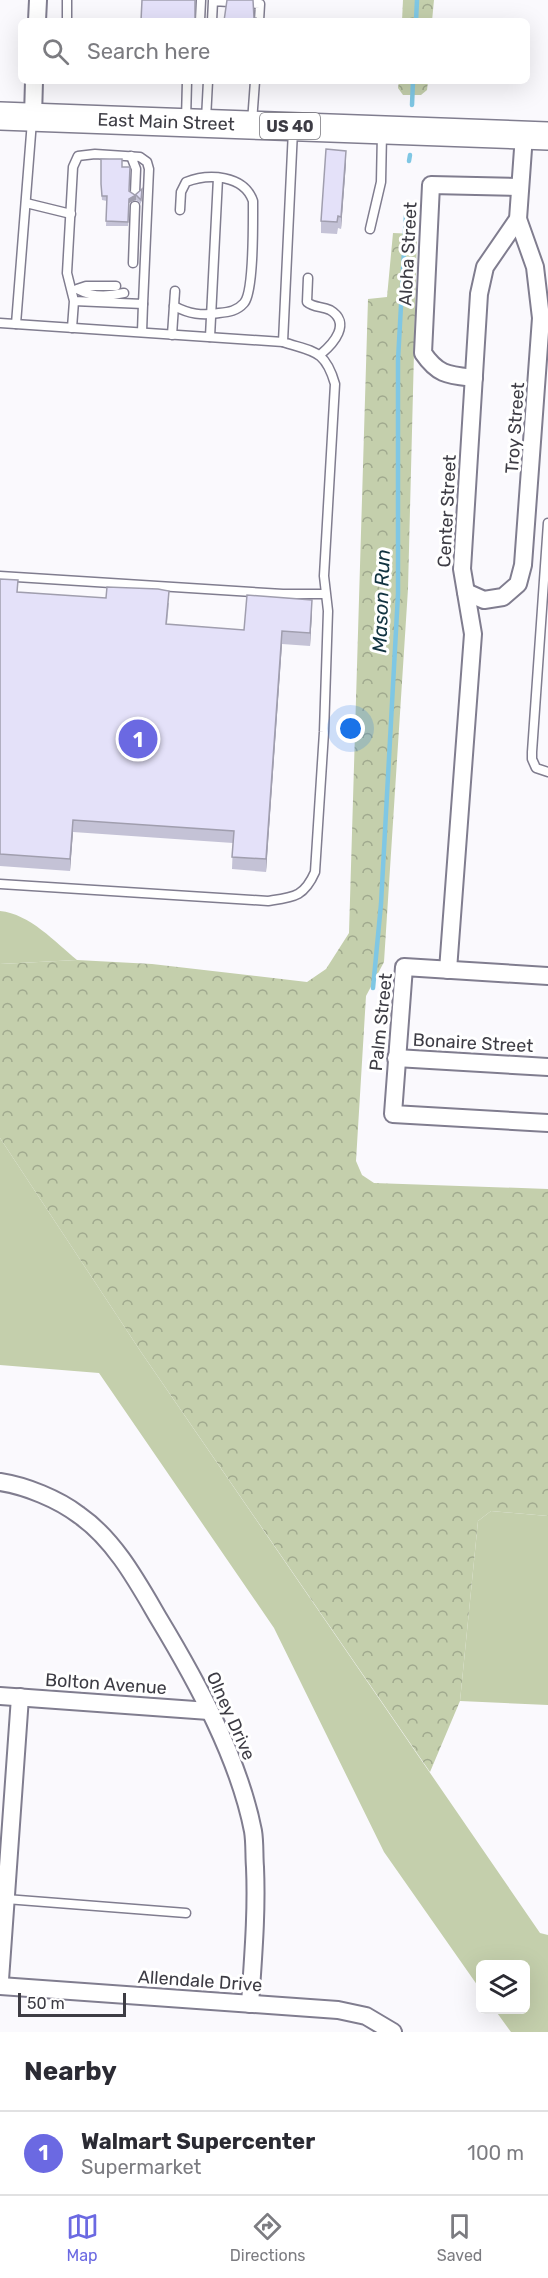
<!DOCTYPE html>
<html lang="en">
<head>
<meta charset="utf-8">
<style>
	body { margin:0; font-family:Rubik,sans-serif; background:#f2f2f3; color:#2b2b33 }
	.controls { position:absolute; right:18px; bottom:18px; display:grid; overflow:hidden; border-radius:9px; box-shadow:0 6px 24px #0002 }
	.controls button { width:54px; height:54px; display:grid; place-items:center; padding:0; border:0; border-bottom:2px solid #e1e1e2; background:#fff; color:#2b2b33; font:30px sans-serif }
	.scale { position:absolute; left:18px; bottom:15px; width:108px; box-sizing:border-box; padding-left:6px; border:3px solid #3d3c44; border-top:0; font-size:16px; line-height:21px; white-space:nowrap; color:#3d3c44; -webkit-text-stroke:4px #fff; paint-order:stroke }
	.you { position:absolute; left:351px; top:729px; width:21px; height:21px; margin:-15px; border:4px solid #fff; border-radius:50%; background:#1a73e8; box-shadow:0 0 0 9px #1a73e833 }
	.badge { display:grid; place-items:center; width:39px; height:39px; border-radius:50%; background:#6b69e2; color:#fff; font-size:20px; font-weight:700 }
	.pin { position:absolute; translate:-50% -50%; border:3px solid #fff; box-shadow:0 2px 6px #0006 }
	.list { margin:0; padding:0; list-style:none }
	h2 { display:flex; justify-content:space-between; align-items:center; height:78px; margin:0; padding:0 24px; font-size:26px }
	h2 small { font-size:20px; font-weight:400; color:#7c7c81 }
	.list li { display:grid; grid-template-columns:39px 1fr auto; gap:18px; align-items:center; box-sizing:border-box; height:84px; padding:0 24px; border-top:2px solid #e1e1e2 }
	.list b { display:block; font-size:22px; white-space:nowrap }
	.list p { margin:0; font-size:20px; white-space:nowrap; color:#7c7c81 }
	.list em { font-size:20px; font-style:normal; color:#7c7c81 }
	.icon { flex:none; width:33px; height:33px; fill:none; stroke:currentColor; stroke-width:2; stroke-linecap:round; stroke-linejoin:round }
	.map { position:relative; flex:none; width:548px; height:2032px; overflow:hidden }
	.search { position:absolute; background:#fff; box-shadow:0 6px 24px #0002; left:18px; right:18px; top:18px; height:66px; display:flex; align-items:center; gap:15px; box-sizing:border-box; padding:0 21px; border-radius:9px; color:#7c7c81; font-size:22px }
	.sheet { height:162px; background:#fff }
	nav { display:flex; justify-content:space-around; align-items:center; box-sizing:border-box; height:84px; border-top:2px solid #e1e1e2; background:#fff; font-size:16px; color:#7c7c81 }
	nav a { display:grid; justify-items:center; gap:3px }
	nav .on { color:#6b69e2 }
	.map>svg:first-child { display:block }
	.grass { fill:#c4cfac }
	.forest { fill:url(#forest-crowns) }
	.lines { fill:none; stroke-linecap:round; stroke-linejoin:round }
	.stream { stroke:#7fc7e4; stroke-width:4.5 }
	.service-casing { stroke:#807d8f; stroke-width:11 }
	.minor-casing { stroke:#807d8f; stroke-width:20 }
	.primary-casing { stroke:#807d8f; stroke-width:30 }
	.service { stroke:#fff; stroke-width:8 }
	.minor { stroke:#fff; stroke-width:16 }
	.primary { stroke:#fff; stroke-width:27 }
	.wall { fill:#c4c2d6 }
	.shaded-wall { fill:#a09eae }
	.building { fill:#e4e1f9; stroke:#a09eae; stroke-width:1.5 }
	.labels { text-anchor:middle; stroke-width:6; stroke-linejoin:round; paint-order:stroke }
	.shield { fill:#fff; stroke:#77767c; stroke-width:1.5 }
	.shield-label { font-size:16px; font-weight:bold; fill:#3d3c44 }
	.street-label { font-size:18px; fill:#3d3c44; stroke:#fff }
	.water-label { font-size:20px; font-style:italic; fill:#113340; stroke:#fff }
</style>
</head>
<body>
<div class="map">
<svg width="548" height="2032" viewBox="0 0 548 2032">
	<defs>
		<pattern id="forest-crowns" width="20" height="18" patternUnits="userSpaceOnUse" patternTransform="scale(1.5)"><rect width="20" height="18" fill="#c4cfac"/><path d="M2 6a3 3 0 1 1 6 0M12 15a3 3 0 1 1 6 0" fill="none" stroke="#a0a98e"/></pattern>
	</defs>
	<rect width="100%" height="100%" fill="#faf9fd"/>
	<!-- grass -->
	<g class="grass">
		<path d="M0 911C30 914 55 942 77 960L0 964Z"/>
		<path d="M0 1138 141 1352 540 1933 548 1935V2032H511L495 2010H526V1964H480V1989L384 1852 274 1628 99 1373 0 1365Z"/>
		<path d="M491 1511 548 1516V1705L460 1701 478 1521Z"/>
	</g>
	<!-- forest -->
	<g class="forest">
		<path d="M403 0H434L432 21H402Z"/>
		<path d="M399 81H428L427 90 421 95H403L398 88Z"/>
		<path d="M393 233 417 234 408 589 384 962 366 996 356 1161 362 1175 374 1183 548 1189V1516L491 1511 478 1521 460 1701 430 1772 141 1352 0 1138V964L77 960 152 964 307 982 326 969 349 933 368 299 387 297Z"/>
	</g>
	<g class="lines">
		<!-- stream -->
		<g class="stream">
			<path d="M416 21 417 0"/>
			<path d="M412 105 413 81"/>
			<path d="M409 161 410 155"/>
			<path d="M373 988 381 904 398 594V360L406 215"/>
		</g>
		<defs>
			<g id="service">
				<path d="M67 21V0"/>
				<path d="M200 21 201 0"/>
				<path d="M212 21 213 1 260 4 259 21"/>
				<path d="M206 119 208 81"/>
				<path d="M186 120 187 81"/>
				<path d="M252 122 255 81"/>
				<path d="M131 156 136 169 135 193"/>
				<path d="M26 203 71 214"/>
				<path d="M370 229 381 182 382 133"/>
				<path d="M133 263 135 206"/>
				<path d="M308 278 307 302C314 308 322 306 330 310 352 323 333 344 321 354"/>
				<path d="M77 289 86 286H116"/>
				<path d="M79 290C92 297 110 296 124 293"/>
				<path d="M174 306C189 314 202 316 219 313 229 312 237 311 244 303 254 292 253 220 253 201 244 175 209 173 186 182L181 192 180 210"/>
				<path d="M0 323 283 342"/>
				<path d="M16 324 32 121"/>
				<path d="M72 328 74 301 67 273 73 167 78 156 95 154 140 157 147 162 149 169 143 304 74 301"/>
				<path d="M142 332 143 304"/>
				<path d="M172 335 175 291"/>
				<path d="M210 337 218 178"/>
				<path d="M548 523 532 752V759L536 768 548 772"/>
				<path d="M0 576 283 594H325"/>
				<path d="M0 884 268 901C294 897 304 897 315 872L324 732 328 611 324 576 335 384C325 349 313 352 283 342L293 130"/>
				<path d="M6 1899 186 1913"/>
			</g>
			<g id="minor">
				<path d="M37 21 38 0"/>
				<path d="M33 117 34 81"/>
				<path d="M474 378C448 375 438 375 423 353L431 185 519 187"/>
				<path d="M466 592 484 600 503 597 518 584 523 565 541 318 535 267 518 219"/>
				<path d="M448 970 473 634 462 569 479 294 485 267 518 219 524 135"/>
				<path d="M548 976 404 967 393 1114 548 1123"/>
				<path d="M396 1058 548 1067"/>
				<path d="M0 1482C26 1486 58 1499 79 1515 115 1540 138 1583 159 1619 197 1682 239 1759 253 1831 255 1843 254 1856 255 1867 257 1913 253 1958 250 2004"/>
				<path d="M0 1696 209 1711"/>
				<path d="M0 1980 20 1697"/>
				<path d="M0 1986 338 2010 366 2016 393 2032"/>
			</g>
			<path id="primary" d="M0 116 548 136"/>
		</defs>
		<!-- service casing -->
		<use href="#service" class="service-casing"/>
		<!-- minor casing -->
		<use href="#minor" class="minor-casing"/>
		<!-- primary casing -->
		<use href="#primary" class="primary-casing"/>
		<!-- service -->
		<use href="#service" class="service"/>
		<!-- minor -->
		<use href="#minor" class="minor"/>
		<!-- primary -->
		<use href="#primary" class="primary"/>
	</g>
	<!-- wall -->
	<g class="wall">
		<path d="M101 159 122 167 129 191 135 195 142 189 141 204 136 200 129 203 128 226H106L107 201 102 200 101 188Z"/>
		<path d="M346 163 341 229 338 228 337 234 321 233V221Z"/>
		<path d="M0 579 18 592 169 603 167 624 244 630 312 612 310 646 282 644 266 872 232 869 233 843 73 832 70 871 0 866Z"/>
	</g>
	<!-- shaded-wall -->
	<g class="shaded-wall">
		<path d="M346 151V163L341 229V217Z"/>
		<path d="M136 195V200L129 203 128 226 129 199Z"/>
		<path d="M312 600V612L310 646V633Z"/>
		<path d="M282 631V644L266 872V859Z"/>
		<path d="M73 820V832L70 871V859Z"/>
	</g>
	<!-- building -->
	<g class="building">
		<path d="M142 0H195V21H141Z"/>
		<path d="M227 0H253L254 18H256V21H224Z"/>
		<path d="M326 149 346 151 341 217 338 216 337 222 321 221Z"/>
		<path d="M101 159H122V167H130L129 191 135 195 142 189 141 200 136 195 129 199 128 222 106 221 107 196H102L101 184Z"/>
		<path d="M0 579 18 580 17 592 106 598 107 587 158 589 169 591 166 624 244 630 247 595 312 600 310 633 282 631 266 859 232 857 234 831 73 820 70 859 0 854Z"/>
	</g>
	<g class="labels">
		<!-- shield labels -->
		<rect class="shield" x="260" y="113" width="60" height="26" rx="4.5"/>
		<g class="shield-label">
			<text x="290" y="132">US 40</text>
		</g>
		<!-- street labels -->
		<g class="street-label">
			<text transform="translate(166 122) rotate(2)" y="6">East Main Street</text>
			<text transform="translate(408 254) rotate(-87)" y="6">Aloha Street</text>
			<text transform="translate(515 428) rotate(-86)" y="6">Troy Street</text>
			<text transform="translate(447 511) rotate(-87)" y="6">Center Street</text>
			<text transform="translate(381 1022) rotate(-84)" y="6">Palm Street</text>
			<text transform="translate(473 1043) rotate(3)" y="6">Bonaire Street</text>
			<text transform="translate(106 1684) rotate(4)" y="6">Bolton Avenue</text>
			<text transform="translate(231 1716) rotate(66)" y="6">Olney Drive</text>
			<text transform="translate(200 1981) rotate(4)" y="6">Allendale Drive</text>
		</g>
		<!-- water labels -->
		<g class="water-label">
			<text transform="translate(381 601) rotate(-88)" y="7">Mason Run</text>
		</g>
	</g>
</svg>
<div class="controls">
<button><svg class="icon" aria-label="layers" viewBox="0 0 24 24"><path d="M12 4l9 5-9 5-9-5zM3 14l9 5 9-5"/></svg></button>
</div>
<div class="scale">50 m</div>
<div class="you"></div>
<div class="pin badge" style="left:138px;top:739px">1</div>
<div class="search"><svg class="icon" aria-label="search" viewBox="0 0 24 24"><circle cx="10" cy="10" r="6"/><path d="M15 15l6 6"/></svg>Search here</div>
</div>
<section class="sheet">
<h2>Nearby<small></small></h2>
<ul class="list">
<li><span class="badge">1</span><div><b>Walmart Supercenter</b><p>Supermarket</p></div><em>100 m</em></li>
</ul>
</section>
<nav>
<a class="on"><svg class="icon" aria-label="map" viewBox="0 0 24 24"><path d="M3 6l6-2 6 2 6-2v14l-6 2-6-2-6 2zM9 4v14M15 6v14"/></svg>Map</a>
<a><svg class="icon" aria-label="directions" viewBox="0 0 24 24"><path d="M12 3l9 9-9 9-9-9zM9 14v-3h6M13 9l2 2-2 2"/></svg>Directions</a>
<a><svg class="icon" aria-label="saved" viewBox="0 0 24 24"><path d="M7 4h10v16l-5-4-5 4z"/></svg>Saved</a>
</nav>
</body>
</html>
